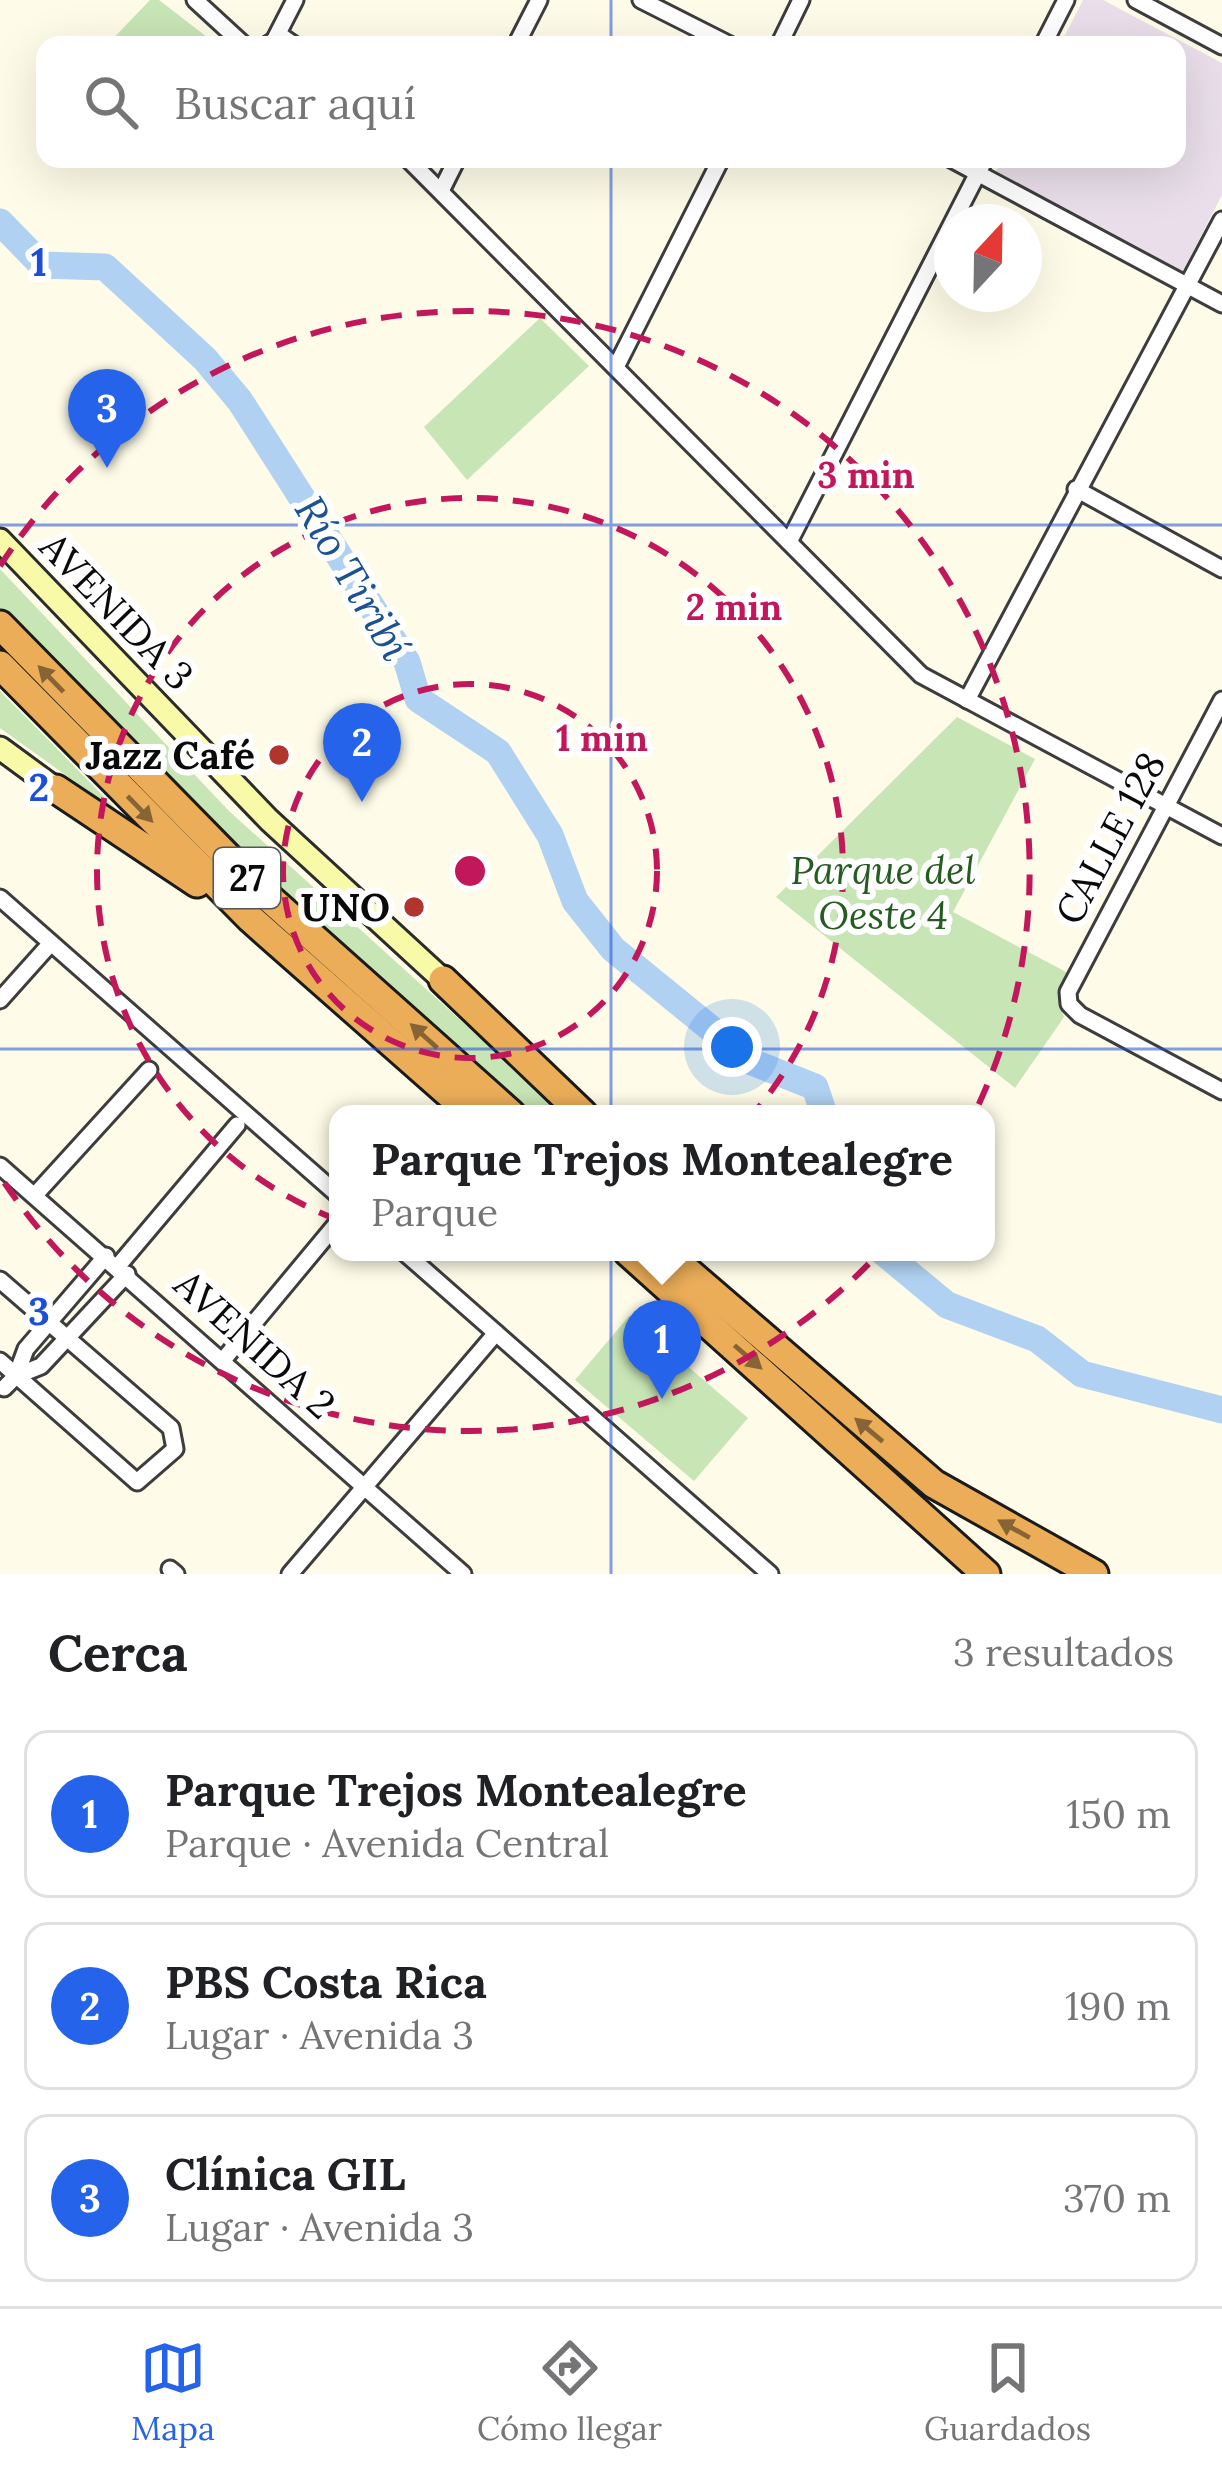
<!DOCTYPE html>
<html lang="es">
<head>
<meta charset="utf-8">
<style>
	body { margin:0; font-family:Lora,serif; background:#f2f2f2; color:#202124 }
	.compass { position:absolute; left:934px; top:204px; width:108px; height:108px; border-radius:50%; background:#fff; box-shadow:0 12px 48px #0002; rotate:22deg }
	.you { position:absolute; left:732px; top:1047px; width:42px; height:42px; margin:-30px; border:9px solid #fff; border-radius:50%; background:#1a73e8; box-shadow:0 0 0 18px #1a73e833 }
	.badge { display:grid; place-items:center; width:78px; height:78px; border-radius:50%; background:#2563eb; color:#fff; font-size:39px; font-weight:700 }
	.pin { position:absolute; translate:-50% -99px; filter:drop-shadow(0 3px 6px #0008) }
	.pin::after { content:''; position:absolute; top:63px; width:42px; height:36px; background:inherit; clip-path:polygon(0 0,100% 0,50% 100%) }
	.popup { position:absolute; left:329px; top:1105px; width:666px; height:156px; box-sizing:border-box; display:grid; place-content:center; border-radius:24px; background:#fff; filter:drop-shadow(0 3px 9px #0005); font-size:39px; white-space:nowrap; color:#757577 }
	.popup b { font-size:45px; color:#202124 }
	.popup::after { content:''; position:absolute; left:50%; top:100%; margin-left:-24px; border:24px solid transparent; border-top-color:#fff }
	.list { margin:0; padding:0; list-style:none }
	h2 { display:flex; justify-content:space-between; align-items:center; height:156px; margin:0; padding:0 48px; font-size:51px }
	h2 small { font-size:39px; font-weight:400; color:#757577 }
	.list li { display:grid; grid-template-columns:78px 1fr auto; gap:36px; align-items:center; box-sizing:border-box; height:168px; margin:0 24px 24px; padding:0 24px; border:3px solid #e0e0e0; border-radius:24px }
	.list b { display:block; font-size:45px; white-space:nowrap }
	.list p { margin:0; font-size:39px; white-space:nowrap; color:#757577 }
	.list em { font-size:39px; font-style:normal; color:#757577 }
	.icon { flex:none; width:66px; height:66px; fill:none; stroke:currentColor; stroke-width:2; stroke-linecap:round; stroke-linejoin:round }
	.map { position:relative; flex:none; width:1222px; height:1574px; overflow:hidden }
	.search { position:absolute; background:#fff; box-shadow:0 12px 48px #0002; left:36px; right:36px; top:36px; height:132px; display:flex; align-items:center; gap:30px; box-sizing:border-box; padding:0 42px; border-radius:24px; color:#757577; font-size:45px }
	.sheet { height:732px; background:#fff }
	nav { display:flex; justify-content:space-around; align-items:center; box-sizing:border-box; height:168px; border-top:3px solid #e0e0e0; background:#fff; font-size:33px; color:#757577 }
	nav a { display:grid; justify-items:center; gap:6px }
	nav .on { color:#2563eb }
	.map>svg:first-child { display:block }
	.industrial { fill:#e9dee9 }
	.green { fill:#c8e5b5 }
	.lines { fill:none; stroke-linecap:round; stroke-linejoin:round }
	.river { stroke:#b0d1f1; stroke-width:27 }
	.street-casing { stroke:#3d3d3d; stroke-width:21 }
	.secondary-casing { stroke:#2c2c2c; stroke-width:27 }
	.highway-casing { stroke:#1b1b1b; stroke-width:33 }
	.street { stroke:#fff; stroke-width:15 }
	.secondary { stroke:#f9faa7; stroke-width:21 }
	.highway { stroke:#ebad58; stroke-width:27 }
	.oneway { fill:#866435 }
	.grid { fill:none; stroke:#1d4ed8; stroke-width:3; stroke-opacity:0.55 }
	.ring { fill:none; stroke:#c2185b; stroke-width:6; stroke-dasharray:21 15 }
	.poi-dot { fill:#b0352c; stroke:#fff; stroke-width:4.5 }
	.labels { text-anchor:middle; stroke-width:12; stroke-linejoin:round; paint-order:stroke }
	.shield { fill:#fff; stroke:#545454; stroke-width:3 }
	.shield-label { font-size:36px; font-weight:bold; fill:#0a0a0a }
	.street-label { font-size:39px; fill:#0a0a0a; stroke:#fff }
	.poi-label { font-size:39px; font-weight:bold; fill:#0a0a0a; stroke:#fff; text-anchor:end }
	.park-label { font-size:39px; font-style:italic; fill:#255c1f; stroke:#fff }
	.water-label { font-size:42px; font-style:italic; fill:#1c5192; stroke:#fff }
	.grid-label { font-size:39px; text-anchor:middle; font-weight:bold; fill:#1d4ed8; stroke:#fff; stroke-width:12; stroke-linejoin:round; paint-order:stroke }
	.centre { fill:#c2185b; stroke:#fff; stroke-width:6 }
	.ring-label { font-size:36px; text-anchor:middle; font-weight:bold; fill:#c2185b; stroke:#fff; stroke-width:12; stroke-linejoin:round; paint-order:stroke }
</style>
</head>
<body>
<div class="map">
<svg width="1222" height="1574" viewBox="0 0 1222 1574">
	<rect width="100%" height="100%" fill="#fefce8"/>
	<!-- industrial -->
	<path class="industrial" d="M1083 0H1103L1222 63V195L1182 273 996 171 1002 159H1177V45H1060Z"/>
	<!-- green -->
	<g class="green">
		<path d="M150 0H159L207 37 199 45H107Z"/>
		<path d="M540 318 589 366 467 480 424 427Z"/>
		<path d="M0 569 229 811 478 1036 499 1047 565 1114H525L208 832 0 613Z"/>
		<path d="M0 691 124 817 0 728Z"/>
		<path d="M957 717 1035 759 953 912 1068 973 1058 999 1064 1017 1015 1088 776 897Z"/>
		<path d="M629 1316 748 1418 694 1481 575 1380Z"/>
	</g>
	<g class="lines">
		<!-- river -->
		<g class="river">
			<path d="M0 222 42 265 105 267 205 359 240 401 407 662 418 699 498 752 550 835 575 901 613 949 752 1062 815 1087 824 1114"/>
			<path d="M883 1252 947 1305 1037 1339 1082 1374 1222 1410"/>
		</g>
		<defs>
			<g id="street">
				<path d="M195 0 244 45"/>
				<path d="M641 0 730 45"/>
				<path d="M1136 0 1222 46"/>
				<path d="M276 37 295 0"/>
				<path d="M267 45 281 36 294 45"/>
				<path d="M516 45 539 0"/>
				<path d="M779 45 801 0"/>
				<path d="M1043 45 1066 0"/>
				<path d="M408 159 921 675 1222 836"/>
				<path d="M951 159 1222 304"/>
				<path d="M441 191 457 159"/>
				<path d="M616 367 721 159"/>
				<path d="M1076 489 1222 569"/>
				<path d="M789 542 985 159"/>
				<path d="M967 700 1222 220"/>
				<path d="M1222 700 1068 992 1069 1004 1080 1015 1222 1091"/>
				<path d="M0 898 338 1195"/>
				<path d="M0 1000 51 943"/>
				<path d="M0 1166 463 1574"/>
				<path d="M35 1195 149 1070"/>
				<path d="M404 1252 770 1574"/>
				<path d="M118 1266 237 1125"/>
				<path d="M0 1280 171 1428 175 1449 137 1482 0 1361"/>
				<path d="M224 1359 338 1222"/>
				<path d="M16 1376 41 1366 127 1274"/>
				<path d="M4 1388 16 1376 26 1349 106 1256"/>
				<path d="M170 1569 176 1574"/>
				<path d="M290 1574 496 1333"/>
			</g>
			<g id="secondary">
				<path d="M0 540 269 820 443 980"/>
				<path d="M0 748 56 789"/>
			</g>
			<g id="highway">
				<path d="M0 625 260 890 511 1114"/>
				<path d="M0 665 251 919 472 1114"/>
				<path d="M56 789 197 883"/>
				<path d="M443 980 583 1114"/>
				<path d="M628 1252 986 1574"/>
				<path d="M665 1252 934 1484 1094 1574"/>
			</g>
		</defs>
		<!-- street casing -->
		<use href="#street" class="street-casing"/>
		<!-- secondary casing -->
		<use href="#secondary" class="secondary-casing"/>
		<!-- highway casing -->
		<use href="#highway" class="highway-casing"/>
		<!-- street -->
		<use href="#street" class="street"/>
		<!-- secondary -->
		<use href="#secondary" class="secondary"/>
		<!-- highway -->
		<use href="#highway" class="highway"/>
	</g>
	<!-- one-way arrows -->
	<defs><path id="oneway-solid" d="M-6-.8H1V-3.2L6.5 0L1 3.2V.8H-6Z" transform="scale(3)"/></defs>
	<g class="oneway">
		<use href="#oneway-solid" transform="translate(51 679) rotate(-134)"/>
		<use href="#oneway-solid" transform="translate(140 809) rotate(46)"/>
		<use href="#oneway-solid" transform="translate(424 1036) rotate(-138)"/>
		<use href="#oneway-solid" transform="translate(748 1357) rotate(41)"/>
		<use href="#oneway-solid" transform="translate(869 1430) rotate(-140)"/>
		<use href="#oneway-solid" transform="translate(1014 1529) rotate(-151)"/>
	</g>
	<!-- grid -->
	<path class="grid" d="M611 0V45M611 159V1574M0 525H1222M0 1049H1222"/>
	<!-- distance rings -->
	<g class="ring">
		<circle cx="470" cy="871" r="187"/>
		<circle cx="470" cy="871" r="373"/>
		<path d="M0 566A560 560 0 1 1 0 1176"/>
	</g>
	<!-- markers -->
	<g class="poi-dot">
		<circle cx="279" cy="755" r="12"/>
		<circle cx="414" cy="907" r="12"/>
	</g>
	<g class="labels">
		<!-- shield labels -->
		<rect class="shield" x="214" y="848" width="66" height="60" rx="9"/>
		<g class="shield-label">
			<text x="247" y="891">27</text>
		</g>
		<!-- street labels -->
		<g class="street-label">
			<text transform="translate(117 611) rotate(46)" y="14">AVENIDA 3</text>
			<text transform="translate(1110 838) rotate(-62)" y="14">CALLE 128</text>
			<text transform="translate(255 1344) rotate(42)" y="14">AVENIDA 2</text>
		</g>
		<!-- poi labels -->
		<g class="poi-label">
			<text x="255" y="769">Jazz Café</text>
			<text x="390" y="921">UNO</text>
		</g>
		<!-- park labels -->
		<g class="park-label">
			<text x="883" y="884">Parque del<tspan x="883" dy="45">Oeste 4</tspan></text>
		</g>
		<!-- water labels -->
		<g class="water-label">
			<text transform="translate(353 578) rotate(59)" y="15">Río Tiribí</text>
		</g>
	</g>
	<g class="grid-label">
		<text x="39" y="276">1</text>
		<text x="39" y="801">2</text>
		<text x="39" y="1325">3</text>
	</g>
	<circle cx="470" cy="871" r="18" class="centre"/>
	<g class="ring-label">
		<text x="866" y="488">3 min</text>
		<text x="734" y="620">2 min</text>
		<text x="602" y="751">1 min</text>
	</g>
</svg>
<svg class="compass" viewBox="-18 -18 36 36"><path d="M0-13l5 13h-10z" fill="#e53935"/><path d="M0 13l5-13h-10z" fill="#757577"/></svg>
<div class="you"></div>
<div class="pin badge" style="left:662px;top:1399px">1</div>
<div class="popup"><b>Parque Trejos Montealegre</b>Parque</div>
<div class="pin badge" style="left:362px;top:802px">2</div>
<div class="pin badge" style="left:107px;top:468px">3</div>
<div class="search"><svg class="icon" aria-label="search" viewBox="0 0 24 24"><circle cx="10" cy="10" r="6"/><path d="M15 15l6 6"/></svg>Buscar aquí</div>
</div>
<section class="sheet">
<h2>Cerca<small>3 resultados</small></h2>
<ul class="list">
<li><span class="badge">1</span><div><b>Parque Trejos Montealegre</b><p>Parque · Avenida Central</p></div><em>150 m</em></li>
<li><span class="badge">2</span><div><b>PBS Costa Rica</b><p>Lugar · Avenida 3</p></div><em>190 m</em></li>
<li><span class="badge">3</span><div><b>Clínica GIL</b><p>Lugar · Avenida 3</p></div><em>370 m</em></li>
</ul>
</section>
<nav>
<a class="on"><svg class="icon" aria-label="map" viewBox="0 0 24 24"><path d="M3 6l6-2 6 2 6-2v14l-6 2-6-2-6 2zM9 4v14M15 6v14"/></svg>Mapa</a>
<a><svg class="icon" aria-label="directions" viewBox="0 0 24 24"><path d="M12 3l9 9-9 9-9-9zM9 14v-3h6M13 9l2 2-2 2"/></svg>Cómo llegar</a>
<a><svg class="icon" aria-label="saved" viewBox="0 0 24 24"><path d="M7 4h10v16l-5-4-5 4z"/></svg>Guardados</a>
</nav>
</body>
</html>
